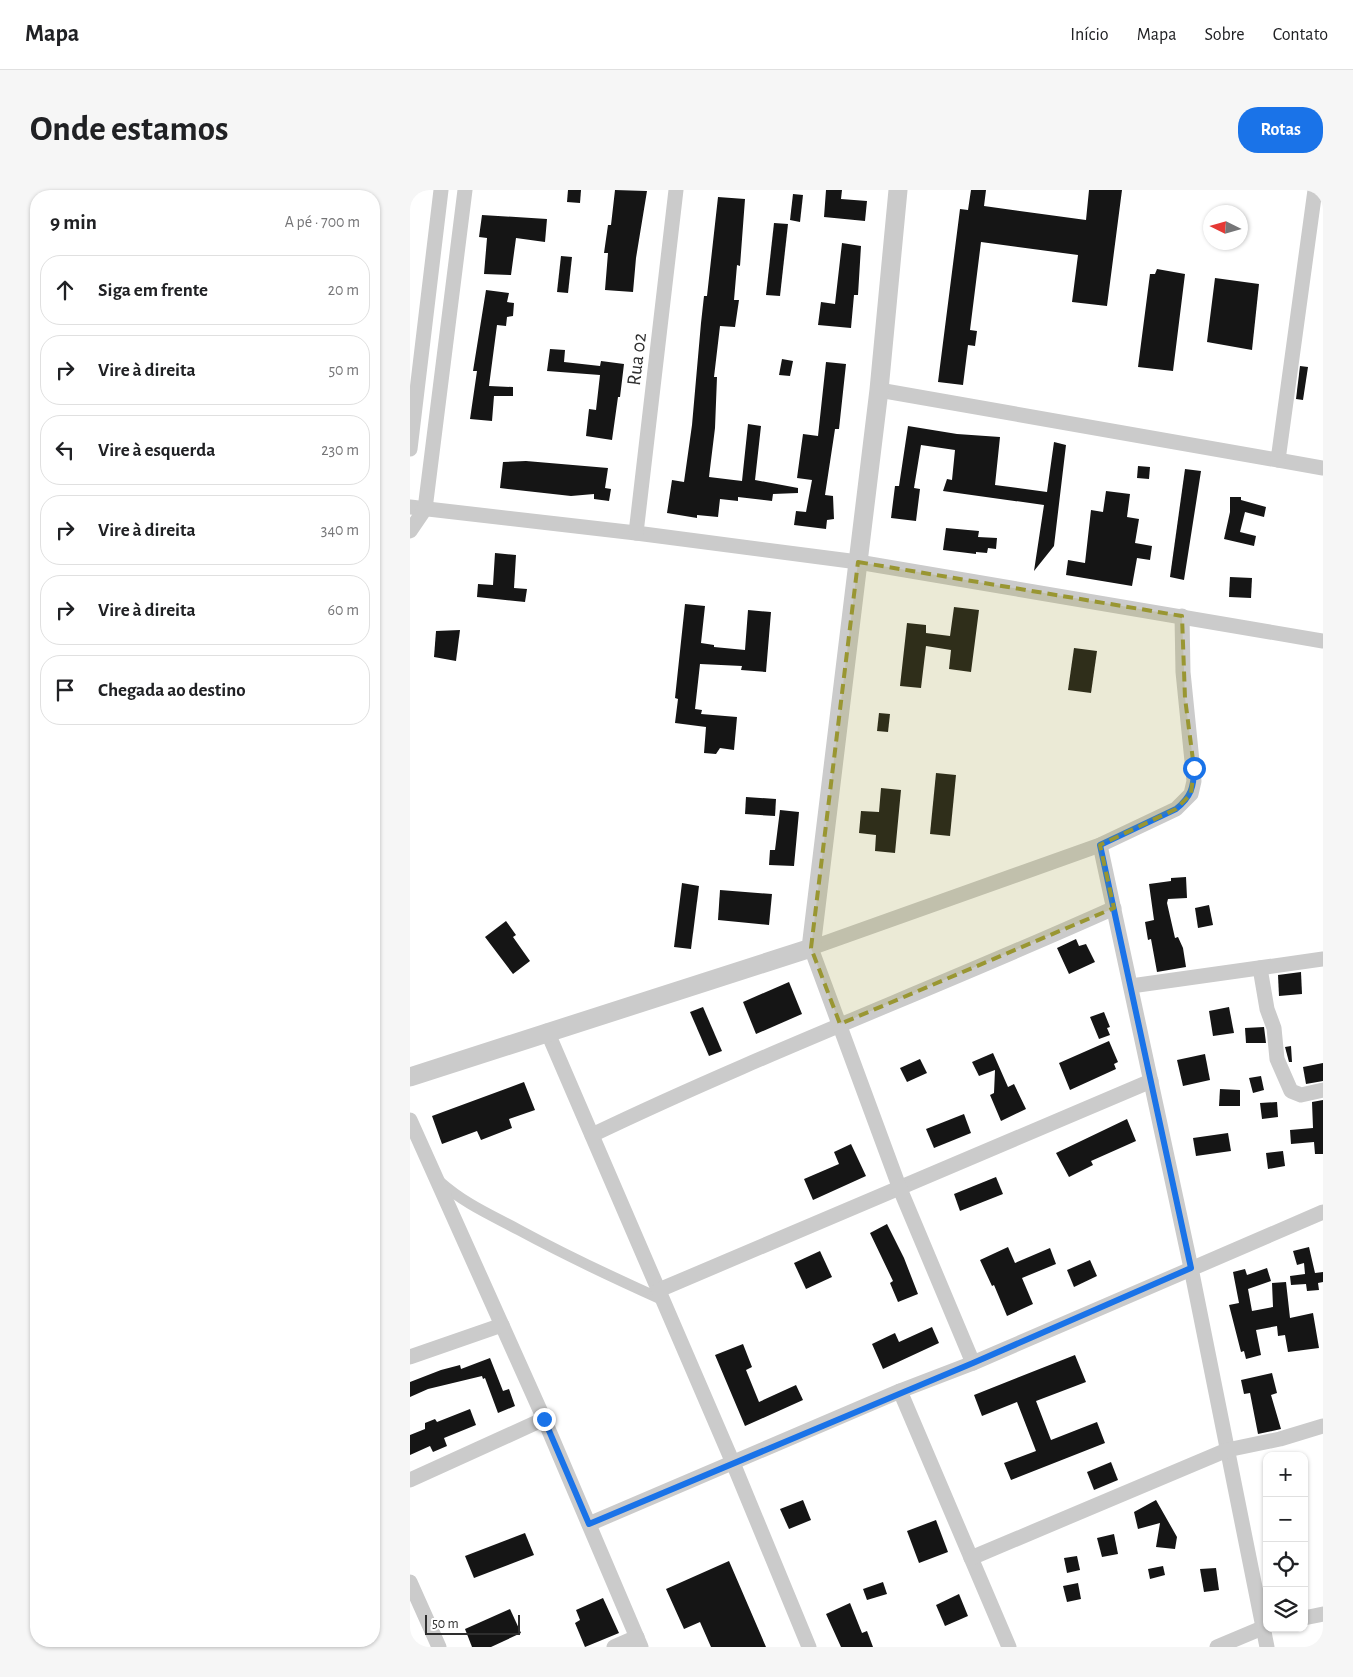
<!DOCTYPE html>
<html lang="pt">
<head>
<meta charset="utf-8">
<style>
	body { margin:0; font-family:"Alegreya Sans",sans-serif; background:#f6f6f6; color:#202124 }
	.controls { position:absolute; right:15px; bottom:15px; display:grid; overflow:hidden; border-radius:10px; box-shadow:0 1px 4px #0004 }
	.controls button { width:45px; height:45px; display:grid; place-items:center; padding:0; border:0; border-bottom:1px solid #e0e0e0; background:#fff; color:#202124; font:25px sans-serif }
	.compass { position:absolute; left:793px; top:15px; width:45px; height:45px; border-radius:50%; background:#fff; box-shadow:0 1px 4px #0004; rotate:275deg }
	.scale { position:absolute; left:15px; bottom:12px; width:95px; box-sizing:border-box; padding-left:5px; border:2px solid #2e2e2e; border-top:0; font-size:14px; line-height:18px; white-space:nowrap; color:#2e2e2e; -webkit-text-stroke:4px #fff; paint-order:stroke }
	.stop { position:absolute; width:15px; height:15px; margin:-11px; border:4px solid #1a73e8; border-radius:50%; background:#fff }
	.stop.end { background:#1a73e8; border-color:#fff; box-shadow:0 1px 5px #0008 }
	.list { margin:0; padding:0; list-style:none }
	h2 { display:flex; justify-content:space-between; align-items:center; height:65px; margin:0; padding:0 20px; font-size:21px }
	h2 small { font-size:16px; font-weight:400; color:#757577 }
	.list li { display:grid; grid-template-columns:32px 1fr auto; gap:15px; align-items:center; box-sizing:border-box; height:70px; margin:0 10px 10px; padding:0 10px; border:1px solid #e0e0e0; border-radius:20px }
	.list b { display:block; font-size:19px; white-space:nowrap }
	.list em { font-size:16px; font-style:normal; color:#757577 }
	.icon { flex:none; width:28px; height:28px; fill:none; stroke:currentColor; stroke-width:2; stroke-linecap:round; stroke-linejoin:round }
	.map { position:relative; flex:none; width:913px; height:1457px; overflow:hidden; border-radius:20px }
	header { display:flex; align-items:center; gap:30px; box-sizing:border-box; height:70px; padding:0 25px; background:#fff; border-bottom:1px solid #e0e0e0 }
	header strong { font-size:24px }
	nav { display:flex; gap:28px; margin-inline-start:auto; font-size:18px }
	.intro { display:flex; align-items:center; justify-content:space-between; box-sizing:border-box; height:120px; padding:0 30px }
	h1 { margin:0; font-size:35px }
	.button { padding:12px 22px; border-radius:20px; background:#1a73e8; color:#fff; font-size:18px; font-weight:700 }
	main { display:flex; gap:30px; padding:0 30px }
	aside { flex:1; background:#fff; border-radius:20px; box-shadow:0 1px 4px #0004 }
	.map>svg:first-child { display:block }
	.building { fill:#151515 }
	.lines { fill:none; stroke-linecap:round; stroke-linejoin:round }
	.pedestrian { stroke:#cbcbcb; stroke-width:11 }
	.minor { stroke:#cbcbcb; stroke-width:15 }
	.tertiary { stroke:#cbcbcb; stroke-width:19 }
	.route { stroke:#1a73e8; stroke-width:6 }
	.marked { fill:#999632; fill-opacity:0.2; stroke:#999632; stroke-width:4; stroke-dasharray:10 6; stroke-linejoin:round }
	.labels { text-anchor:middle; stroke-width:5; stroke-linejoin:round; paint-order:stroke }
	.street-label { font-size:20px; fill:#2e2e2e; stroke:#fff }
</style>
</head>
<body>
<header>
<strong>Mapa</strong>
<nav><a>Início</a><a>Mapa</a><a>Sobre</a><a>Contato</a></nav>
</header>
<div class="intro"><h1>Onde estamos</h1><a class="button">Rotas</a></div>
<main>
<aside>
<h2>9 min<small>A pé · 700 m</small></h2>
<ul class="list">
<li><svg class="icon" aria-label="ahead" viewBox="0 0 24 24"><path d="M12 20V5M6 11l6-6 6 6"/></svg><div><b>Siga em frente</b></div><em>20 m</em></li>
<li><svg class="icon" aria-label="right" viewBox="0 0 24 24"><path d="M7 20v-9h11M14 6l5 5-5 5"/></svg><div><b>Vire à direita</b></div><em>50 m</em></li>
<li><svg class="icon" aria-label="left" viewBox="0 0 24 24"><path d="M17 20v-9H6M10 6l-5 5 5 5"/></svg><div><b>Vire à esquerda</b></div><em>230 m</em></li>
<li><svg class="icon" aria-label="right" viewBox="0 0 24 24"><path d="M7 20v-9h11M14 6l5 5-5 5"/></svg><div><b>Vire à direita</b></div><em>340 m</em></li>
<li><svg class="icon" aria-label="right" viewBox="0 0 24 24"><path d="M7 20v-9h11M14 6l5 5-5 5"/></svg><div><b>Vire à direita</b></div><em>60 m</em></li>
<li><svg class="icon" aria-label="arrive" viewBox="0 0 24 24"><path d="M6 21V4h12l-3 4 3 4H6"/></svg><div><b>Chegada ao destino</b></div></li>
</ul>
</aside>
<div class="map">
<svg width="913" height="1457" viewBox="0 0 913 1457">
	<rect width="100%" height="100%" fill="#fff"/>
	<!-- building -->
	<g class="building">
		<path d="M158 0H171L170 13 157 12Z"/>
		<path d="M205 0 237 1 226 68 223 102 195 100 198 63H194L198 35H201Z"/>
		<path d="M416 0H432L431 9 457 11 455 31 414 27Z"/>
		<path d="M561 0H576L574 16 676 30 679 0H712L697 116 662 112 668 65 571 52 560 140 567 141 565 156 558 155 553 195 528 192 550 19 558 20Z"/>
		<path d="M383 4 393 5 390 32 380 30Z"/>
		<path d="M308 7 335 9 330 76 327 75 324 110H329L325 137 310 136 304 187H307L305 238 299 287 332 291 338 234 351 236 345 290 388 298V303L363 304 362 311 328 307V311L310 309 308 327 287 325V328L257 323 262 290 274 292 282 235 291 133 294 106H297Z"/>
		<path d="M72 25 137 29 135 52 106 48 101 85 74 84 77 48 69 47Z"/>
		<path d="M364 33 378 34 370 106 356 105Z"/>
		<path d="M432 53 451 56 448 105H444L441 138 408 135 411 112 425 114Z"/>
		<path d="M151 66 162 67 158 103 147 102Z"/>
		<path d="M747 79 775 84 763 181 728 177 740 84H745Z"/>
		<path d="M805 88 849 94 842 160 797 152Z"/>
		<path d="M76 100 99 103 97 112 104 113 103 126 97 127 96 136 87 135 79 196 103 197V206H84L82 231 60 229 67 181H63Z"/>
		<path d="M140 159 155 160 154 172 190 176 191 171 214 174 210 207H208L202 250 176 246 179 219 186 220 190 185 137 181Z"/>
		<path d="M372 169 383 171 380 186 369 185Z"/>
		<path d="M416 172 436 174 429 239H425L415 305 423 306 424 329 417 330 416 339 384 335 386 321 396 322 402 290 387 288 393 244 408 246Z"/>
		<path d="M890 176 898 177 893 210 886 209Z"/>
		<path d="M498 236 547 244 590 247 585 295 637 302 644 252 656 255 644 356 624 381 634 315 533 301 537 289 542 290 545 260 511 255 504 298 510 299 506 331 481 328 485 296H489Z"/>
		<path d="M116 271 198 278 195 298 201 299 199 311 184 309V304L161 306 90 298 93 272Z"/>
		<path d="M728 276 740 277 739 289 727 288Z"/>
		<path d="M775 279 791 281 774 390 760 387Z"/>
		<path d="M696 301 720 304 717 327 729 329 725 353 742 356 740 370 727 368 722 396 656 385 658 370 675 373 681 320 693 322Z"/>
		<path d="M820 307H831V310L856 317 854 327 835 322 830 342 846 346 844 356 814 349 820 322Z"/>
		<path d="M536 338 569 341 568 347 587 348 586 359 578 358 577 363 566 362V364L533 360Z"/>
		<path d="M85 363 106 365 104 398 117 399 115 412 67 407 68 394 83 395Z"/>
		<path d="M820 387 842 388 841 408 819 407Z"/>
		<path d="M275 414 295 416 291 453 304 455V457L335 460 338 420 361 422 356 482 331 480 332 476 290 474 285 519 292 520 291 524 327 527 324 560 310 558 306 564 294 563 296 537 265 533 268 509 265 508Z"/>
		<path d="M544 417 569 420 561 482 539 479 541 460 516 456 511 498 490 496 497 433 516 435V443L540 446Z"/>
		<path d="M50 440 46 471 24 467 26 441Z"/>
		<path d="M664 458 687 461 681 503 658 500Z"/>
		<path d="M469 523 480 524 478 542 467 541Z"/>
		<path d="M526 583 546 585 540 646 520 644Z"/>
		<path d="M471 598 491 600 485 663 465 661 466 645 449 643 451 621 469 622Z"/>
		<path d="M336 607 366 609 365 626 335 624Z"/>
		<path d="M370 620 389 622 384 676 359 675 360 660H365Z"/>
		<path d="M776 687 777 708 758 709 757 713 765 748 768 747 773 758 776 777 747 782 741 749 738 750 735 732 744 730 739 694 761 691V688Z"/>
		<path d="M272 693 289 696 281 759 264 757Z"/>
		<path d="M310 700 362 704 359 735 308 730Z"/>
		<path d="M799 715 803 735 788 738 785 718Z"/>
		<path d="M96 731 106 745 103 747 120 771 103 784 75 747Z"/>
		<path d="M666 749 669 756 676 754 685 772 659 784 647 758Z"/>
		<path d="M891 782 892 804 869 806 868 785Z"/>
		<path d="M379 792 392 824 346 844 333 812Z"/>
		<path d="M293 817 312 861 299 866 280 822Z"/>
		<path d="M819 817 824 843 803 846 799 821Z"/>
		<path d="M694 822 700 837 697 838 700 845 689 849 680 827Z"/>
		<path d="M854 837 856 853H836L835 838Z"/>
		<path d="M699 851 708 872 704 874 706 879 660 900 649 873Z"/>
		<path d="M881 856 882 872H879L875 857Z"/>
		<path d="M583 863 598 897 604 894 616 919 591 931 580 905 584 903 585 880 569 886 562 872Z"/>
		<path d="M795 864 800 890 773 896 767 870Z"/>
		<path d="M510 869 517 883 497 892 490 878Z"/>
		<path d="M913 873V891L896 894 893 877Z"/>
		<path d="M851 886 854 900 843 903 839 888Z"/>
		<path d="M114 892 125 920 99 929 102 938 71 950 67 941 32 954 22 926Z"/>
		<path d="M810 899 830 900V916H809Z"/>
		<path d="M913 910V964H905L904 952 881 954 880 940 903 938 902 912Z"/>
		<path d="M867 912 868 927 852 929 850 913Z"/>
		<path d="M554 924 561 943 524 958 516 939Z"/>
		<path d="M717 929 726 951 681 971 683 975 659 987 646 963Z"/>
		<path d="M818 943 821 961 786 966 783 948Z"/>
		<path d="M441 954 456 986 403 1010 394 989 429 974 424 962Z"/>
		<path d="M873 961 875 976 858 979 856 963Z"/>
		<path d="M586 987 593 1004 550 1021 544 1004Z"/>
		<path d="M477 1034 494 1068 508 1104 488 1112 480 1093 483 1091 460 1043Z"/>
		<path d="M598 1057 605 1073 640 1058 646 1074 612 1088 623 1114 597 1126 584 1095 582 1096 570 1070Z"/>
		<path d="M899 1057 905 1083 913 1082V1092L908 1093 909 1100 897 1101 896 1094 881 1095 880 1086 895 1084 894 1073 887 1075 883 1061Z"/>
		<path d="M410 1061 422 1087 396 1099 384 1073Z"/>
		<path d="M680 1070 687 1086 664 1097 657 1080Z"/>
		<path d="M857 1078 861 1091 838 1099 842 1121 863 1117 862 1093 876 1092 880 1128 903 1123 909 1158 878 1162 875 1145 868 1146 867 1136 846 1140 851 1165 836 1169 834 1161 831 1162 819 1115 829 1113 823 1082 835 1079 837 1085Z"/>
		<path d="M522 1137 529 1153 473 1179 462 1154 485 1143 489 1152Z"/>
		<path d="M333 1154 342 1177 336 1180 349 1212 386 1195 393 1210 335 1236 305 1165Z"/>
		<path d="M665 1165 676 1192 626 1211 641 1250 687 1232 695 1253 601 1290 594 1273 626 1261 607 1212 572 1226 564 1205Z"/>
		<path d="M80 1168 93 1201 99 1199 105 1216 88 1223 75 1188 73 1189 72 1186 18 1199 0 1207V1192L31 1180 50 1175 51 1179Z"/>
		<path d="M862 1183 867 1203 861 1205 871 1239 848 1244 840 1203 834 1204 831 1190Z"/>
		<path d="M60 1219 66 1235 34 1248 37 1256 23 1262 20 1256 0 1265V1245L15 1239V1233L25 1229 27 1232Z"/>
		<path d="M701 1272 708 1290 684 1300 677 1282Z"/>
		<path d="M393 1310 401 1330 379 1339 370 1319Z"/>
		<path d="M746 1310 767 1347 765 1359 746 1357 750 1333 728 1339 724 1322Z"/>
		<path d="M526 1330 538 1362 509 1373 497 1341Z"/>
		<path d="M115 1343 124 1365 64 1388 55 1366Z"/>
		<path d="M704 1344 708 1364 692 1367 687 1348Z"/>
		<path d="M667 1366 670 1380 657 1383 654 1368Z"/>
		<path d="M319 1371 356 1457H301L290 1432 274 1439 256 1399Z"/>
		<path d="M753 1376 755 1385 740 1389 738 1379Z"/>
		<path d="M806 1378 809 1400 794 1402 790 1379Z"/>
		<path d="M473 1392 477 1404 457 1410 453 1399Z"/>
		<path d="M668 1393 671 1409 657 1412 653 1396Z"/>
		<path d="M549 1404 558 1426 535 1436 526 1415Z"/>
		<path d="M193 1408 209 1443 175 1457 165 1433 170 1430 166 1420Z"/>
		<path d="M440 1413 452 1443 457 1441 463 1457H431L416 1424Z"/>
		<path d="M100 1419 111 1443 81 1457H62L55 1439Z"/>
	</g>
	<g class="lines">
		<!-- pedestrian -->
		<path class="pedestrian" d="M29 991C55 1014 79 1024 109 1040 157 1066 204 1088 253 1110"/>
		<!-- minor -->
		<g class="minor">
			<path d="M469 200 913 278"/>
			<path d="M0 259 31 0"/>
			<path d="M868 270 905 0"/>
			<path d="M0 317 226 343 448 372 913 451"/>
			<path d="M0 341 15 319 55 0"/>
			<path d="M226 343 266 0"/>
			<path d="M690 655 781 1078 857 1457"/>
			<path d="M850 778 857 819 864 838 867 869 881 901 891 905 913 900"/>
			<path d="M721 796 913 769"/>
			<path d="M137 841 323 1273 399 1457"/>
			<path d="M0 930 134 1229 231 1457"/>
			<path d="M182 945C353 863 531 796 704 718"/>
			<path d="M249 1100 741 891"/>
			<path d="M0 1167 92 1135"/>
			<path d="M563 1173 490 999 401 758 690 655 766 619 781 604 784 591 773 482 772 426"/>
			<path d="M490 1201 599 1457"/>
			<path d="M0 1290 134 1229"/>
			<path d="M179 1334 490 1201 563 1173 913 1022"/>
			<path d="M561 1368 817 1260 870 1249 913 1236"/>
			<path d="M0 1392 29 1457"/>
			<path d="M894 1428 913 1424"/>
			<path d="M204 1457 227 1447"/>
			<path d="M807 1457 857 1436"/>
		</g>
		<!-- tertiary -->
		<path class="tertiary" d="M0 887 401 758 469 200 488 0"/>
	</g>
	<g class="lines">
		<!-- route -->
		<path class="route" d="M134 1229 179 1334 563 1173 781 1078 690 655 766 619C781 607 784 597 784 578"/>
	</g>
	<!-- marked area -->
	<path class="marked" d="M448 372 772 426 775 508 784 578 781 604 766 619 690 655 704 718 430 834 401 758Z"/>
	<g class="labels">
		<!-- street labels -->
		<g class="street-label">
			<text transform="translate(226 169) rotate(-83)" y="7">Rua 02</text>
		</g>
	</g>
</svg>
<div class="controls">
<button>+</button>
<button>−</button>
<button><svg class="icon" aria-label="locate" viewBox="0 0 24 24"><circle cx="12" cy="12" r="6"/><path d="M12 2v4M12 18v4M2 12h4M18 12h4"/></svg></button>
<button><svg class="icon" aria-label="layers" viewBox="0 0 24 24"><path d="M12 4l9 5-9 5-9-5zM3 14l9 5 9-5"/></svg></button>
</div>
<svg class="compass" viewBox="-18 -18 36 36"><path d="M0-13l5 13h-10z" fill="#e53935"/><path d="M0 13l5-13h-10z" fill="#757577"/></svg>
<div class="scale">50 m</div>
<div class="stop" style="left:784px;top:578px"></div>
<div class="stop end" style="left:134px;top:1229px"></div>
</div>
</main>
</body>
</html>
